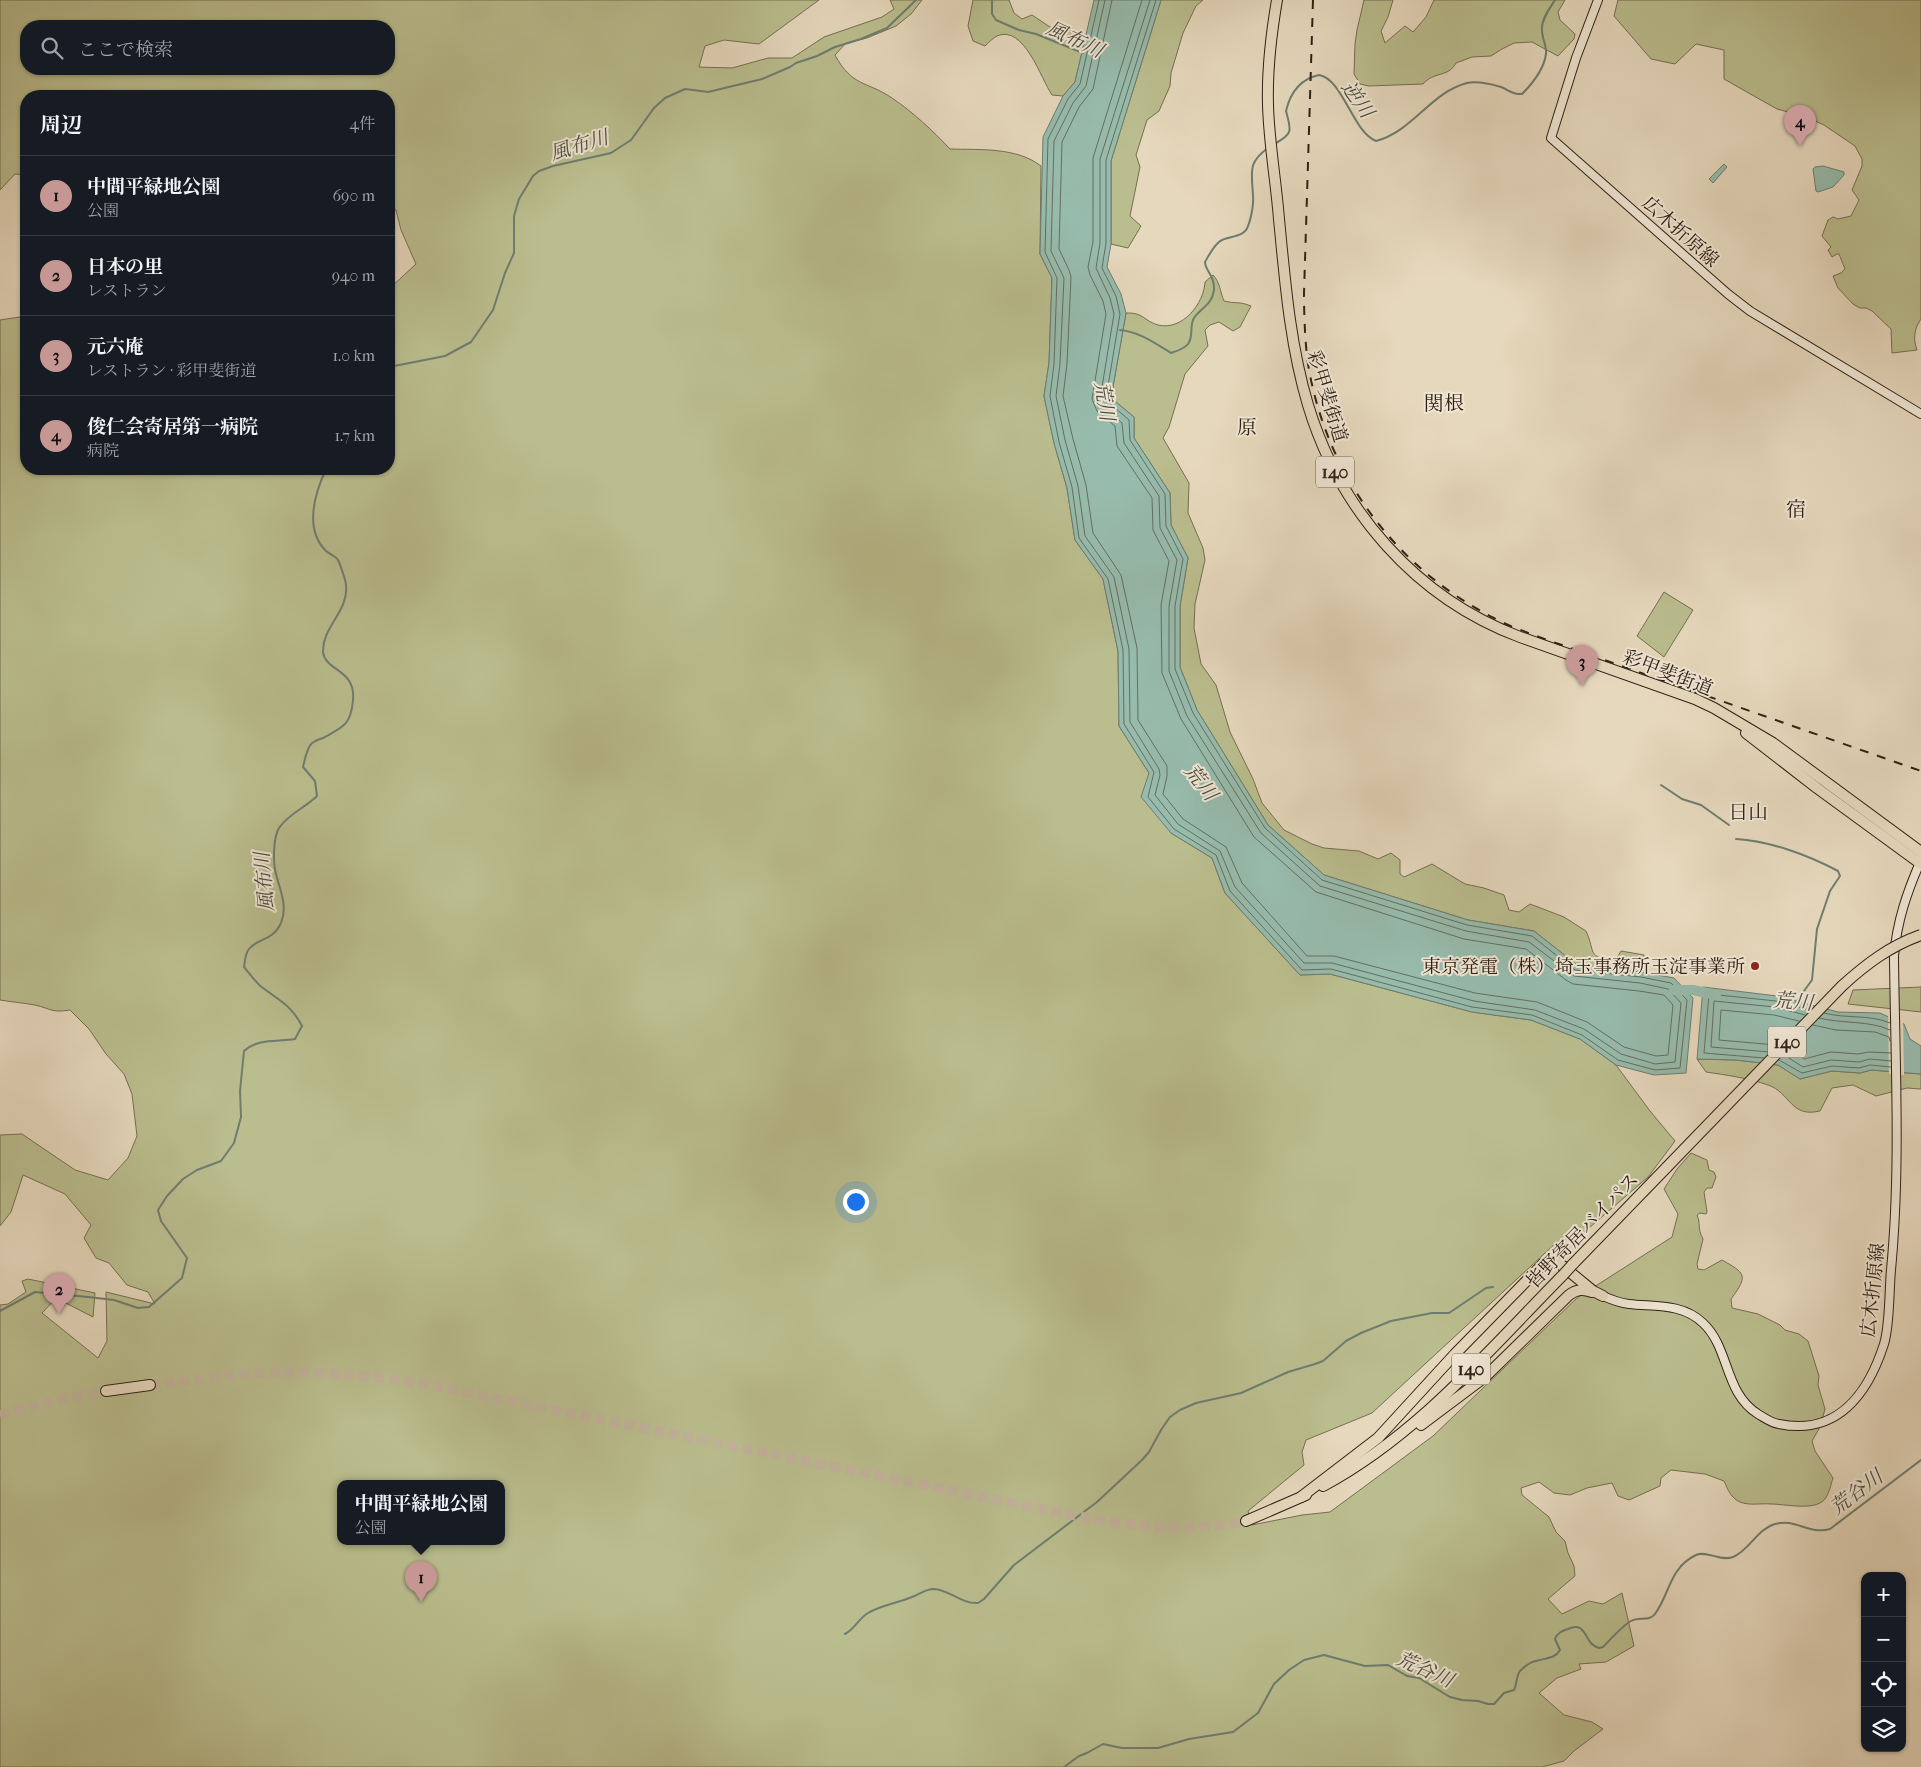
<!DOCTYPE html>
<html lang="ja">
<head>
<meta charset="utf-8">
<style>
	body { margin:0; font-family:"IM FELL French Canon","Noto Serif JP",serif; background:#20242c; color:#f1f3f6 }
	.controls { position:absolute; right:15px; bottom:15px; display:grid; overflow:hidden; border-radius:10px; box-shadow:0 1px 4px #0004 }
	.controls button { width:45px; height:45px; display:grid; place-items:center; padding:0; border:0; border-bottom:1px solid #363941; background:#171b24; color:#f1f3f6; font:25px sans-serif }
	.you { position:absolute; left:855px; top:1201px; width:18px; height:18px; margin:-12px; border:4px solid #fff; border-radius:50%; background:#1a73e8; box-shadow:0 0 0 8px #1a73e833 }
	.badge { display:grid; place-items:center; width:32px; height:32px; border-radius:50%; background:#c59692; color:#111; font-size:16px; font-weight:700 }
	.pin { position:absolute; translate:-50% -41px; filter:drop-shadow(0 1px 2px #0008) }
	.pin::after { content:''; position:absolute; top:26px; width:18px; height:15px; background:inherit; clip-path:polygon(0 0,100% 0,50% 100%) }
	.popup { position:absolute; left:337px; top:1480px; width:168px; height:65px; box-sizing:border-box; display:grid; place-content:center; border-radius:10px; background:#171b24; filter:drop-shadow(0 1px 4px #0005); font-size:16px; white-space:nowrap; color:#9ea1a6 }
	.popup b { font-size:19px; color:#f1f3f6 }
	.popup::after { content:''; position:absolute; left:50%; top:100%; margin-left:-10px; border:10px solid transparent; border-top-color:#171b24 }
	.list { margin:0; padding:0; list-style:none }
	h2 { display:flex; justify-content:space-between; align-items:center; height:65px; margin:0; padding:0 20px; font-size:21px }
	h2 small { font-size:16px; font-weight:400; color:#9ea1a6 }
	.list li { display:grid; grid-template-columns:32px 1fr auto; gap:15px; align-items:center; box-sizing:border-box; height:80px; padding:0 20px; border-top:1px solid #363941 }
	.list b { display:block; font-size:19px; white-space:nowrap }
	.list p { margin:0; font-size:16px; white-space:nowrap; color:#9ea1a6 }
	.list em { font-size:16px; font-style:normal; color:#9ea1a6 }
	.icon { flex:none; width:28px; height:28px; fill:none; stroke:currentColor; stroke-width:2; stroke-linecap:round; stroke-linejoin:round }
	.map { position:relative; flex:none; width:1921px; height:1767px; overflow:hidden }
	.search { position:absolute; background:#171b24; box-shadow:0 1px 4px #0004; left:20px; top:20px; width:375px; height:55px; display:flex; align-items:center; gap:12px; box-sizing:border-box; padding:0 18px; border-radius:20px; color:#9ea1a6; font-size:19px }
	.panel { position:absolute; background:#171b24; box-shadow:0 1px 4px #0004; left:20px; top:90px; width:375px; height:385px; border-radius:20px }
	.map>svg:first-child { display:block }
	.green { fill:#babd8e; stroke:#756e52; fill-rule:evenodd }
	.water { fill:#97bbac; stroke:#6e7d70 }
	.pier { fill:#e6d8bd }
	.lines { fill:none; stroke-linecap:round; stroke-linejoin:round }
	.shore { stroke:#646e60; stroke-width:1 }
	.stream { stroke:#6e7d70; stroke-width:2 }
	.river { stroke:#97bbac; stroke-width:10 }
	.highway-tunnel { stroke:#c2b39b; stroke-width:10; stroke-dasharray:10 5; stroke-linecap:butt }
	.secondary-casing { stroke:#302015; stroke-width:10 }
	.highway-casing { stroke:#302015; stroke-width:12 }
	.secondary { stroke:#efe6d4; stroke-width:8 }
	.highway { stroke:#e6d8bd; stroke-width:10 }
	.rail { stroke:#302015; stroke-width:2; stroke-dasharray:9 9; stroke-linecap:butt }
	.highway-bridge-casing { stroke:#302015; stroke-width:12; stroke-linecap:butt }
	.highway-bridge { stroke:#e6d8bd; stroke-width:10 }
	.poi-dot { fill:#8f2418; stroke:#efe6d4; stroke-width:2 }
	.labels { text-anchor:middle; stroke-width:4; stroke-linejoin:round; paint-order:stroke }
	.shield { fill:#efe6d4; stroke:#695b4e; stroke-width:1 }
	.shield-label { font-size:18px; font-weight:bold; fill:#302015 }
	.street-label { font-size:19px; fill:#302015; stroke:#efe6d4 }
	.poi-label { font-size:19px; fill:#302015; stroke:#efe6d4; text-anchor:end }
	.water-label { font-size:20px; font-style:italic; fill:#4f4e42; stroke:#efe6d4 }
	.neighbourhood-label { font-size:20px; fill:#302015; stroke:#efe6d4 }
</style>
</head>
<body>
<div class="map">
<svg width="1921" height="1767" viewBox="0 0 1921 1767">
	<rect width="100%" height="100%" fill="#e6d8bd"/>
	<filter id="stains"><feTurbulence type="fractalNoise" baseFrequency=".004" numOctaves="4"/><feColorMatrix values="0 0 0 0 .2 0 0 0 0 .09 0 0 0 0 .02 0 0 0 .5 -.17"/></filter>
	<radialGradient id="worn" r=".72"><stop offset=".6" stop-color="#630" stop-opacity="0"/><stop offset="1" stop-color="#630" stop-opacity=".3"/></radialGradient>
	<!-- green -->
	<g class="green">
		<path d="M0 0H819L759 44 724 40 705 46 699 67 732 68 768 58H792L824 37 882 17 894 9 890 0H922L911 14 896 26 867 38 846 43 835 55C852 87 867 81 892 98 914 113 932 130 950 149 981 150 1016 147 1041 166L1040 254 1052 278 1049 363 1044 396 1054 443 1067 488 1075 540 1103 579 1118 651 1119 726 1149 773 1171 833 1212 858 1225 893 1300 975 1330 974 1472 1012 1531 1020 1580 1039 1616 1065 1650 1111 1675 1141 1648 1177 1582 1234 1557 1242 1372 1413 1306 1440 1302 1452 1304 1465 1248 1511 1252 1525 1302 1515 1330 1512 1433 1436 1577 1298 1672 1237 1678 1214 1664 1189 1677 1169 1691 1153 1707 1160 1709 1170 1714 1172 1716 1177 1712 1188H1707L1704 1192 1707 1212 1706 1214 1700 1213 1697 1215C1701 1224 1697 1228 1703 1239L1697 1264 1698 1269 1704 1270 1722 1260C1745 1273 1749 1275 1731 1299L1732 1308 1758 1314 1780 1325 1785 1330 1799 1334 1808 1341 1819 1376 1818 1385 1825 1409 1820 1427 1812 1441 1815 1451 1833 1478C1831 1484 1829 1495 1824 1500 1814 1511 1785 1504 1771 1504 1761 1503 1750 1506 1740 1502 1731 1498 1728 1490 1724 1481L1705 1474 1671 1470 1661 1478 1660 1486 1629 1500 1618 1496 1612 1483 1587 1488 1570 1495 1554 1493 1539 1482 1521 1488 1522 1495 1549 1517 1556 1532 1565 1541 1568 1553 1574 1566 1575 1576 1548 1599 1562 1614 1589 1601 1603 1604 1622 1593 1634 1646 1606 1662 1579 1664 1581 1669 1557 1678 1539 1693 1564 1715 1592 1722 1603 1729 1574 1751 1564 1761 1542 1767H0V1305L8 1304 26 1292 22 1281 28 1279 95 1293 93 1317 56 1298 42 1313 98 1358 107 1341 106 1292 155 1304 148 1292 127 1285 109 1263 96 1258 84 1238 91 1225 65 1194 23 1175 11 1212 0 1226V1135L22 1134 75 1170 108 1180 128 1158 137 1136 132 1094 124 1074 106 1054 89 1029 70 1010C51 1013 52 1009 35 1005 24 1003 12 1002 0 1000V320L26 316V469H389V289L416 264 401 230 396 210H389V96H26V175L15 174 0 190ZM26 26H389V69H26ZM341 1483H501V1541H341Z"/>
		<path d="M973 0H1009L1014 13 1022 19 1032 15 1050 27 1056 25 1086 36 1075 82 1063 96 1052 95C1041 79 1024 24 997 36 993 38 988 43 985 46L973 41 968 26Z"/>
		<path d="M1161 0H1203L1196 6 1183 33 1171 73 1170 86 1159 111 1147 120 1136 155 1140 167 1130 216 1141 226 1128 248 1111 244V161Z"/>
		<path d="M1364 0H1393L1388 17 1381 31 1385 43 1405 26 1413 32 1426 17 1434 0H1565L1558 12 1560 20 1575 34 1574 39 1558 56 1532 42 1514 43 1502 49 1491 56 1472 57 1456 63C1448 78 1434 71 1423 84L1369 86 1360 84 1354 74 1355 44 1357 30Z"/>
		<path d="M1618 0H1921V319C1914 329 1913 339 1917 350L1892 353 1891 329 1872 311 1866 308H1860L1853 304 1838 288 1833 276 1841 273 1845 269 1839 254H1837L1832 257 1828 250 1831 247 1822 236 1828 220 1833 217 1838 219 1851 216 1859 200 1852 190 1862 166V159L1855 146 1824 125 1804 116 1777 109 1724 79V50L1696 44 1675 64 1651 59 1614 16Z"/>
		<path d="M1213 275C1220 282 1220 292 1224 301 1236 304 1239 301 1251 306L1240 327 1233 331 1219 322 1210 325 1205 330 1208 346 1185 374 1169 427 1163 438 1189 483 1188 513 1203 548 1205 560 1195 604 1194 628 1201 664 1216 685 1230 732 1253 779 1262 803 1284 830 1312 844 1324 848 1359 851 1378 859 1391 853 1400 860V874L1404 877 1432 864 1465 884 1484 888 1504 895 1509 910 1519 912 1530 904 1564 917 1586 931C1596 953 1586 957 1615 961L1621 951 1644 955 1645 970 1641 972 1577 965 1534 931 1468 920 1324 875 1268 825 1197 710 1180 667V606L1188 558 1171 525 1170 493 1134 438V417L1111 398 1126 313C1143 312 1144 321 1158 325 1183 331 1204 303 1205 282Z"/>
		<path d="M1664 592 1693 610 1664 657 1637 636Z"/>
		<path d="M1921 987V1012L1848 1004 1853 990Z"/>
		<path d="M1697 1059 1736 1060 1778 1065 1800 1079 1832 1071 1860 1073 1871 1070 1921 1074V1089L1907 1088 1876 1096 1853 1085 1832 1088 1820 1111C1790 1118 1791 1093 1768 1085 1748 1078 1726 1075 1706 1072Z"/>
	</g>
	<!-- water -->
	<g class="water">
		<path d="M1094 0H1161L1111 161V244L1107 267 1121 294 1126 313 1111 398 1134 417V438L1170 493 1171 525 1188 558 1180 606V667L1197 710 1268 825 1324 875 1468 920 1534 931 1577 965 1641 972 1674 978 1693 998 1686 1073 1654 1075 1616 1065 1580 1039 1531 1020 1472 1012 1330 974 1300 975 1225 893 1212 858 1171 833 1141 797 1149 773 1119 726 1118 651 1103 579 1075 540 1067 488 1054 443 1044 396 1049 363 1052 278 1040 254 1043 137 1063 96 1075 82Z"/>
		<path d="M1724 164 1727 167 1713 183 1709 179Z"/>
		<path d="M1823 166 1844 172V175L1833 187 1818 192 1816 191 1813 169 1815 167Z"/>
		<path d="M1703 987 1777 996 1838 1012 1880 1013 1904 1024 1910 1039 1921 1046V1074L1871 1070 1860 1073 1832 1071 1800 1079 1778 1065 1736 1060 1697 1059Z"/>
	</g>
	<!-- pier -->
	<path class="pier" d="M1888 1014 1903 1020 1904 1075 1889 1074Z"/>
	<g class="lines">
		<!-- shore -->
		<g class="shore">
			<path d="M1099 0 1080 84 1068 99 1048 139 1045 252 1057 278 1054 364 1050 396 1059 442 1072 487 1079 538 1108 579 1123 650 1124 724 1154 772 1148 797 1174 829 1216 855 1230 891 1302 970 1331 969 1472 1007 1532 1015 1582 1035 1618 1060 1655 1070 1680 1068 1687 1000 1671 983 1641 977 1575 970 1532 936 1467 925 1322 880 1265 828 1193 713 1175 669V606L1183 559 1166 526 1165 494 1130 440 1129 420 1108 402 1106 398 1120 314 1116 296 1102 268 1106 243V160L1156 0"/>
			<path d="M1105 0 1086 86 1073 103 1054 141 1051 251 1064 278 1060 364 1056 396 1065 440 1078 486 1085 536 1114 577 1129 649 1130 722 1159 769 1160 775 1155 795 1178 824 1220 851 1235 887 1304 963H1332L1474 1001 1535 1010 1584 1029 1621 1054 1655 1064 1675 1062 1681 1003 1668 989 1640 983 1574 976 1529 942 1466 931 1320 886 1261 833 1187 716 1169 671V606L1177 560 1160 528 1159 496 1124 443 1122 423 1103 406 1100 399 1114 314 1110 298 1096 268 1100 243V159L1150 0"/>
			<path d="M1112 0 1093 89 1079 107 1062 142 1059 249 1069 270 1071 277 1067 364 1063 396 1073 439 1086 485 1093 533 1121 575 1137 648 1138 720 1167 766V776L1163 794 1183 819 1226 847 1242 883 1307 956H1334L1475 993 1537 1002 1587 1022 1624 1047 1656 1056 1668 1055 1673 1005 1664 995 1639 991 1573 984 1566 980 1526 949 1464 939 1316 892 1254 837 1181 719 1162 673 1161 605 1169 561 1153 530 1152 498 1117 446 1115 426 1097 411 1092 399 1106 314 1103 301 1090 275 1088 267 1093 242V158L1142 0"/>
			<path d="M1824 1013C1846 1019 1869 1014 1890 1023"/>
			<path d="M1819 1018C1843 1024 1868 1020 1890 1030"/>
			<path d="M1813 1025 1836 1030 1875 1032 1889 1037 1890 1041"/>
			<path d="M1776 1045 1719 1040 1721 1010 1774 1015 1799 1021"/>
			<path d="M1789 1049 1804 1059 1831 1052 1858 1054 1869 1052 1891 1053"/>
			<path d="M1769 1052 1711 1047 1714 1001 1775 1007 1805 1015"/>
			<path d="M1784 1055 1803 1067 1831 1060 1859 1062 1870 1059 1891 1061"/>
			<path d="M1764 1058 1704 1053 1709 994 1776 1001 1810 1010"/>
			<path d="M1779 1060 1802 1073 1832 1066 1859 1068 1870 1065 1891 1067"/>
		</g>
		<!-- stream -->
		<g class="stream">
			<path d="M992 0V14L996 20 1019 30 1036 34 1083 53"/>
			<path d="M1274 144C1294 134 1291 130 1286 111 1290 94 1300 79 1319 75 1343 79 1352 131 1376 141 1412 132 1431 92 1467 83 1477 81 1491 84 1501 87 1509 90 1513 95 1522 94 1532 84 1544 69 1546 54 1547 45 1541 37 1542 28 1542 18 1550 8 1555 0"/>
			<path d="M1120 330C1140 332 1155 343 1171 353 1177 351 1184 349 1188 344 1194 336 1189 326 1194 318 1201 308 1212 305 1214 290 1215 275 1205 271 1205 262 1209 255 1215 243 1222 240 1230 236 1245 237 1248 226 1251 219 1254 203 1253 196 1252 172 1247 163 1268 148"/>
			<path d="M389 367 445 356 471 342 493 310 505 273 514 253V216L519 199 533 176 539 171 553 166 611 153 631 140 654 108 665 98 685 89 708 92 762 79 790 67 796 63 817 56 835 47 861 39 887 28 916 0"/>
			<path d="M1661 785 1682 799 1701 805 1729 825"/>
			<path d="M1736 839C1770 841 1808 855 1838 871L1840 876 1830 891 1817 929 1812 980 1796 1002"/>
			<path d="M0 1311 35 1292 88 1297 114 1300 138 1308 149 1307 182 1278 187 1258 161 1221 158 1210 167 1196 183 1179 197 1170 221 1161 234 1143 241 1117 240 1091 244 1051C258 1038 277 1042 295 1039L302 1026C291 1005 280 1001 263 988 256 983 250 974 244 967 245 961 245 954 249 949 259 937 272 942 281 923 288 906 280 890 276 874 273 863 273 838 279 828 288 814 305 808 317 796L315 781 303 767C305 760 306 749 312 743 315 741 319 739 323 738 343 727 351 725 353 700 356 669 325 671 323 652 322 627 349 611 346 585 346 581 340 564 338 560 336 556 329 554 326 551 304 529 315 493 326 469"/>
			<path d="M845 1634C855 1629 859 1618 868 1613 882 1605 898 1603 912 1597 920 1594 925 1589 934 1589 950 1590 961 1604 978 1603L984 1599 1014 1565 1097 1502 1142 1460 1149 1452 1161 1430 1170 1417 1180 1410 1196 1403 1241 1393 1288 1372 1315 1364 1323 1361 1346 1341 1361 1333 1391 1321 1432 1313H1449L1486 1288 1493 1287"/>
			<path d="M1064 1767 1079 1756 1087 1753 1103 1744 1122 1748H1158L1189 1739 1233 1732 1258 1713 1274 1684 1289 1670 1304 1660 1324 1655 1365 1666 1388 1665 1407 1676 1419 1678 1450 1697 1462 1700 1478 1701 1488 1704H1494L1504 1693 1514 1690C1517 1685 1516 1676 1520 1671 1524 1667 1530 1662 1536 1661 1545 1658 1555 1659 1560 1650L1555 1639C1557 1633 1562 1631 1568 1629 1588 1620 1583 1644 1599 1648L1603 1647C1611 1639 1622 1626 1631 1621 1639 1616 1649 1622 1655 1614 1670 1594 1669 1568 1696 1555 1707 1550 1720 1562 1733 1557 1750 1550 1757 1529 1775 1524 1795 1518 1809 1535 1830 1529L1921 1460"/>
		</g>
		<!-- river -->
		<path class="river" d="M1674 990H1693L1716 995"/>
		<!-- highway-tunnel -->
		<g class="highway-tunnel">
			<path d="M150 1385C188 1381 227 1375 265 1373 319 1371 372 1376 425 1384L1092 1519C1144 1526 1194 1533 1246 1521"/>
			<path d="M0 1415 53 1401 106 1391"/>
		</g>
		<defs>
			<g id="secondary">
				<path d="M1598 0 1576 58 1551 138 1728 294 1750 311 1921 414"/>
				<path d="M1603 1296C1612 1300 1620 1303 1629 1304 1655 1307 1682 1303 1703 1323 1730 1348 1724 1393 1758 1414 1765 1418 1771 1423 1779 1424 1837 1436 1868 1394 1884 1344 1890 1325 1889 1291 1891 1270 1901 1166 1895 1061 1894 956 1897 921 1907 892 1921 860"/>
			</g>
			<g id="highway">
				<path d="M1277 0C1271 35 1267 70 1268 105 1269 143 1276 181 1279 219 1285 281 1290 345 1308 405 1340 511 1416 598 1520 637L1695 699 1714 708 1773 743 1921 852"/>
				<path d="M1746 733 1817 788 1921 864"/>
				<path d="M1572 1265 1667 1167"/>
				<path d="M106 1391 150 1385"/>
				<path d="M1421 1425 1485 1377 1569 1295C1577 1289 1583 1289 1592 1292"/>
				<path d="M1323 1486C1418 1435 1488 1351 1563 1275"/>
				<path d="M1301 1497 1378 1438 1455 1354 1544 1263 1550 1261 1559 1263 1593 1291 1603 1296"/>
				<path d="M1246 1521 1306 1495"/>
			</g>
		</defs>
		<!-- secondary casing -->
		<use href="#secondary" class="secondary-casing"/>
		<!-- highway casing -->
		<use href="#highway" class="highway-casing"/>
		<!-- secondary -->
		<use href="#secondary" class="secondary"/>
		<!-- highway -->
		<use href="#highway" class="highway"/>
		<!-- rail -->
		<path class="rail" d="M1313 0 1304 293C1304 317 1305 341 1308 364 1326 474 1395 568 1494 618 1508 626 1524 631 1539 637L1921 771"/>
		<defs>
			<g id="highway-bridge">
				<path d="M1667 1167 1842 986C1866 964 1890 946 1921 935"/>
				<path d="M1563 1275 1572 1265"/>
			</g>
		</defs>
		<!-- highway-bridge casing -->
		<use href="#highway-bridge" class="highway-bridge-casing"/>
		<!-- highway-bridge -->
		<use href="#highway-bridge" class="highway-bridge"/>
	</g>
	<!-- markers -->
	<circle class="poi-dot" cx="1755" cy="966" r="5"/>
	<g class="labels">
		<!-- shield labels -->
		<g class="shield">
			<rect x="1316" y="456.5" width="38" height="31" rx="4"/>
			<rect x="1768" y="1026.5" width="38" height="31" rx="4"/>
			<rect x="1452" y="1353.5" width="38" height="31" rx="4"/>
		</g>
		<g class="shield-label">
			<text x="1335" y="478">140</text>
			<text x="1787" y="1048">140</text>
			<text x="1471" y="1375">140</text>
		</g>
		<!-- street labels -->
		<g class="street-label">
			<text transform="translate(1681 231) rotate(42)" y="7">広木折原線</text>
			<text transform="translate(1328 396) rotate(73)" y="7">彩甲斐街道</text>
			<text transform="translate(1668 672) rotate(21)" y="7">彩甲斐街道</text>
			<text transform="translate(1582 1230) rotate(-46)" y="7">皆野寄居バイパス</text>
			<text transform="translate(1872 1290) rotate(-84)" y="7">広木折原線</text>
		</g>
		<!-- poi labels -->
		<g class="poi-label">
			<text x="1745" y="973">東京発電（株）埼玉事務所玉淀事業所</text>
		</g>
		<!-- water labels -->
		<g class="water-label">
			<text transform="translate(1075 39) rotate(25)" y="7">風布川</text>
			<text transform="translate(1358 99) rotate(55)" y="7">逆川</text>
			<text transform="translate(579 145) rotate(-17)" y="7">風布川</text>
			<text transform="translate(1105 401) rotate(81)" y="7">荒川</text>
			<text transform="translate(1201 782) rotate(52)" y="7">荒川</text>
			<text transform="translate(264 882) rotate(-95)" y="7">風布川</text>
			<text transform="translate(1793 1001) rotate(5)" y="7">荒川</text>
			<text transform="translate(1856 1492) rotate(-37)" y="7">荒谷川</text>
			<text transform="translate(1425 1669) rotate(24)" y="7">荒谷川</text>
		</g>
		<!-- neighbourhood labels -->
		<g class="neighbourhood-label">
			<text x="1444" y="410">関根</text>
			<text x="1247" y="434">原</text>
			<text x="1796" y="516">宿</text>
			<text x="1748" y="819">日山</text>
		</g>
	</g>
	<rect width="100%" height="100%" filter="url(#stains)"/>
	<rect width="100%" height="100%" fill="url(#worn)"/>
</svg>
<div class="controls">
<button>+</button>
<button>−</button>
<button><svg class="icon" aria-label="locate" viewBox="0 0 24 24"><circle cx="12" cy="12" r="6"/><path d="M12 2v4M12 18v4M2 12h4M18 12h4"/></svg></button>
<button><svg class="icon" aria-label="layers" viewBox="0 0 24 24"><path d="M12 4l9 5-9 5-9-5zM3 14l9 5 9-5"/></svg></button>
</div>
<div class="you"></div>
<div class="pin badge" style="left:421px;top:1602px">1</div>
<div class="popup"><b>中間平緑地公園</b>公園</div>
<div class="pin badge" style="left:59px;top:1314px">2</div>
<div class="pin badge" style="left:1582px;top:686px">3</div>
<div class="pin badge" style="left:1800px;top:146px">4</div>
<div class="search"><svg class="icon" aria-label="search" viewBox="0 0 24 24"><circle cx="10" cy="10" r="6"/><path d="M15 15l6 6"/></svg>ここで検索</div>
<section class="panel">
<h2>周辺<small>4件</small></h2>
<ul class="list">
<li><span class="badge">1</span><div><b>中間平緑地公園</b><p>公園</p></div><em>690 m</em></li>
<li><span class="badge">2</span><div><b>日本の里</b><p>レストラン</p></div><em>940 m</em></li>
<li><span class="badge">3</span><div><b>元六庵</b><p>レストラン · 彩甲斐街道</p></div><em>1.0 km</em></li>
<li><span class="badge">4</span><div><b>俊仁会寄居第一病院</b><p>病院</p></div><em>1.7 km</em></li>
</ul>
</section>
</div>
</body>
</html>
